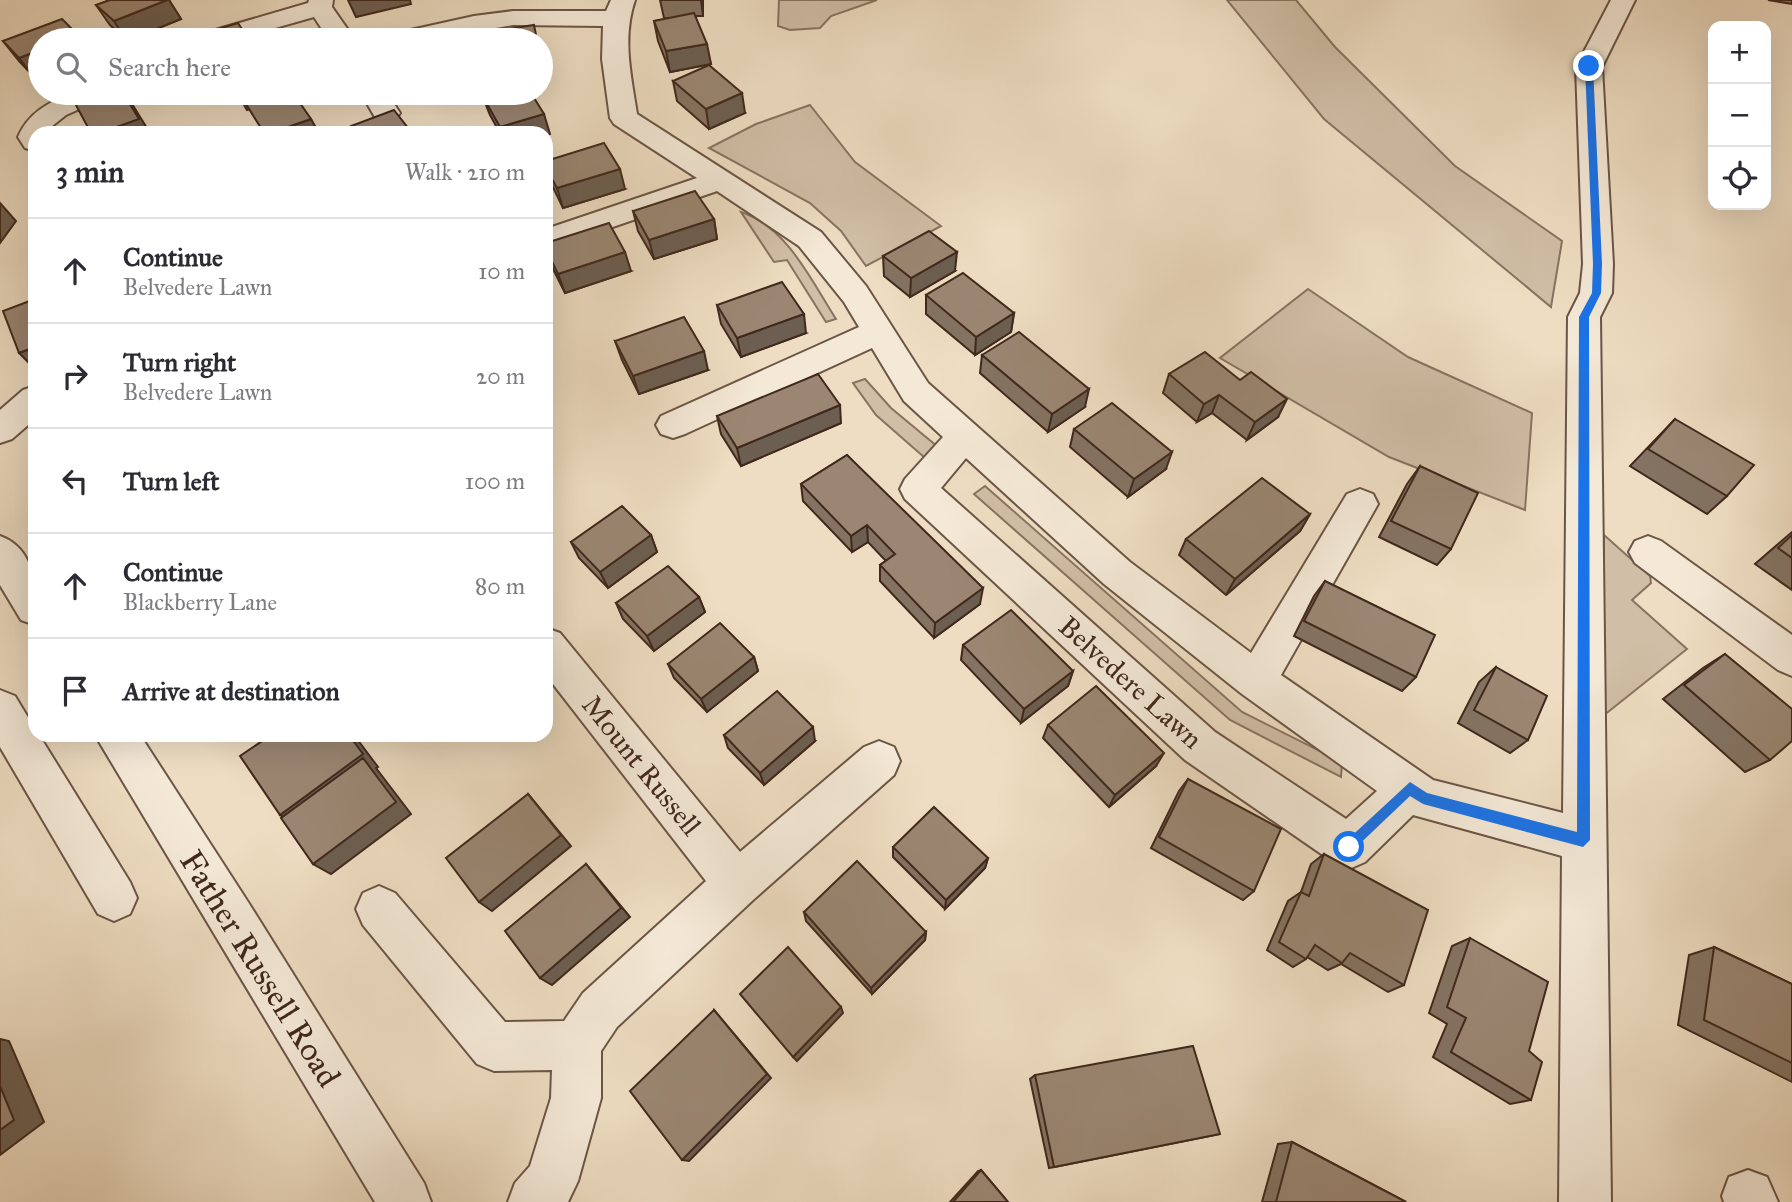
<!DOCTYPE html>
<html lang="en">
<head>
<meta charset="utf-8">
<style>
	body { margin:0; font-family:"IM FELL Great Primer",serif; background:#f2f2f3; color:#2b2b33 }
	.controls { position:absolute; right:21px; top:21px; display:grid; overflow:hidden; border-radius:14px; box-shadow:0 7px 28px #0002 }
	.controls button { width:63px; height:63px; display:grid; place-items:center; padding:0; border:0; border-bottom:2px solid #e1e1e2; background:#fff; color:#2b2b33; font:35px sans-serif }
	.stop { position:absolute; width:21px; height:21px; margin:-16px; border:5px solid #1a73e8; border-radius:50%; background:#fff }
	.stop.end { background:#1a73e8; border-color:#fff; box-shadow:0 2px 7px #0008 }
	.list { margin:0; padding:0; list-style:none }
	h2 { display:flex; justify-content:space-between; align-items:center; height:91px; margin:0; padding:0 28px; font-size:30px }
	h2 small { font-size:23px; font-weight:400; color:#7c7c81 }
	.list li { display:grid; grid-template-columns:46px 1fr auto; gap:21px; align-items:center; box-sizing:border-box; height:105px; padding:0 28px; border-top:2px solid #e1e1e2 }
	.list b { display:block; font-size:26px; white-space:nowrap }
	.list p { margin:0; font-size:23px; white-space:nowrap; color:#7c7c81 }
	.list em { font-size:23px; font-style:normal; color:#7c7c81 }
	.icon { flex:none; width:38px; height:38px; fill:none; stroke:currentColor; stroke-width:2; stroke-linecap:round; stroke-linejoin:round }
	.map { position:relative; flex:none; width:1792px; height:1202px; overflow:hidden }
	.search { position:absolute; background:#fff; box-shadow:0 7px 28px #0002; left:28px; top:28px; width:525px; height:77px; display:flex; align-items:center; gap:18px; box-sizing:border-box; padding:0 24px; border-radius:38px; color:#7c7c81; font-size:26px }
	.panel { position:absolute; background:#fff; box-shadow:0 7px 28px #0002; left:28px; top:126px; width:525px; height:616px; border-radius:21px }
	.map>svg:first-child { display:block }
	.green { fill:#d0bea6; stroke:#887361; stroke-width:2 }
	.lines { fill:none; stroke-linecap:round; stroke-linejoin:round }
	.minor-casing { stroke:#6c5546; stroke-width:4 }
	.tertiary-casing { stroke:#6c5546; stroke-width:4 }
	.minor { fill:#f4e9d7; fill-rule:evenodd }
	.tertiary { fill:#f4e9d7; fill-rule:evenodd }
	.wall { fill:#847362; stroke:#40281c; stroke-width:2 }
	.shaded-wall { fill:#6c5e50; stroke:#40281c; stroke-width:2 }
	.building { fill:#9a8672; stroke:#40281c; stroke-width:2 }
	.route { fill:#1a73e8 }
	.labels { text-anchor:middle; stroke-width:7; stroke-linejoin:round; paint-order:stroke }
	.street-label { font-size:28px; fill:#40281c; stroke:#f4e9d7 }
	.near-street-label { font-size:33px; fill:#40281c; stroke:#f4e9d7 }
</style>
</head>
<body>
<div class="map">
<svg width="1792" height="1202" viewBox="0 0 1792 1202">
	<rect width="100%" height="100%" fill="#eeddc2"/>
	<filter id="stains"><feTurbulence type="fractalNoise" baseFrequency=".00286" numOctaves="4"/><feColorMatrix values="0 0 0 0 .2 0 0 0 0 .09 0 0 0 0 .02 0 0 0 .5 -.17"/></filter>
	<radialGradient id="worn" r=".72"><stop offset=".6" stop-color="#630" stop-opacity="0"/><stop offset="1" stop-color="#630" stop-opacity=".3"/></radialGradient>
	<!-- green -->
	<g class="green">
		<path d="M779 0H877L831 16 820 28 790 30 778 26Z"/>
		<path d="M1227 0H1296L1335 47 1455 166 1562 241 1551 307 1324 119Z"/>
		<path d="M810 105 855 162 941 226 866 266 841 231 810 203 709 148 756 124Z"/>
		<path d="M741 212C787 227 811 280 836 319L826 322 787 260 774 262Z"/>
		<path d="M1308 289 1408 357 1532 413 1525 510 1389 457 1220 358Z"/>
		<path d="M865 379 891 408 938 447 925 458 876 415 853 383Z"/>
		<path d="M985 486 1242 712 1342 762 1341 777 1230 720 974 494Z"/>
		<path d="M1604 535 1650 576 1651 583 1632 600 1687 649 1603 716Z"/>
	</g>
	<g class="lines">
		<defs>
			<g id="minor">
				<path d="M309 0H333L332 7 355 40H329L314 17 233 40H194L198 35 308 3Z"/>
				<path d="M611 0H635C622 38 631 75 637 114L821 232 866 286 928 383 1130 562 1251 653 1347 494 1360 489 1373 494 1378 504 1281 675 1433 780 1563 813 1568 317 1580 293 1583 264 1576 67 1611 0H1635L1602 67 1613 264 1612 293 1600 317 1611 1202H1559L1562 856 1413 815 1365 862 1349 869 1333 862 1185 760 905 499 900 489 905 479 943 437 904 401 872 348 685 434 673 438 661 434 656 425 661 416 859 327 844 302 799 246 717 191 546 250V229L697 178 614 124 610 118 602 59 603 26 513 25 430 40H384L388 35 474 16 513 11H606ZM966 458 1104 584 1242 694 1377 791 1346 819 1215 732 941 488Z"/>
				<path d="M71 93H106L102 99 66 115 51 127 47 133H35V151L25 148 18 137C28 113 48 103 71 93Z"/>
				<path d="M361 93H387L400 113 396 119 386 121 376 119Z"/>
				<path d="M35 386V419L12 439 0 443V410L23 390Z"/>
				<path d="M1648 536 1661 541 1792 635V676L1778 670 1635 563 1629 552 1635 541Z"/>
				<path d="M546 628 560 633 740 852 864 747 879 741 894 747 900 761 894 775 753 900 617 1027 601 1051V1098L578 1181 568 1202H508L515 1183 530 1166 551 1098 552 1070 494 1071 477 1064 363 925 356 909 363 893 379 886 395 893 505 1022 564 1021 583 993 706 881 546 675Z"/>
				<path d="M0 690 15 696 35 729V735H39L130 882 137 898 130 914 114 921 98 914 0 747Z"/>
				<path d="M1748 1170 1767 1177 1778 1202H1724L1722 1196 1729 1177Z"/>
			</g>
			<g id="tertiary">
				<path d="M0 536C38 550 35 591 35 625L21 620 0 585Z"/>
				<path d="M95 735H140L248 902 424 1183 431 1202H375Z"/>
			</g>
		</defs>
		<!-- minor casing -->
		<use href="#minor" class="minor-casing"/>
		<!-- tertiary casing -->
		<use href="#tertiary" class="tertiary-casing"/>
		<!-- minor -->
		<use href="#minor" class="minor"/>
		<!-- tertiary -->
		<use href="#tertiary" class="tertiary"/>
	</g>
	<!-- wall -->
	<g class="wall">
		<path d="M110 0H169L181 19 129 40H126L110 25 96 5Z"/>
		<path d="M660 0H703V16H695L711 64 670 72 658 41 654 21 670 18H664Z"/>
		<path d="M1768 0H1792V4Z"/>
		<path d="M78 35 82 40H40L35 78 19 61 3 41Z"/>
		<path d="M673 81 745 113 709 129 677 101Z"/>
		<path d="M482 95 550 134 546 133H500L490 115Z"/>
		<path d="M546 161 625 189 563 208 550 181 546 171Z"/>
		<path d="M633 211 714 219 717 239 654 259 638 231Z"/>
		<path d="M546 243 631 271 565 293 550 263 546 251Z"/>
		<path d="M883 256 955 271 910 297 884 276Z"/>
		<path d="M926 295 1014 313 1011 332 975 355 926 314Z"/>
		<path d="M717 305 806 333 741 357 721 324Z"/>
		<path d="M615 341 708 370 639 394 622 360Z"/>
		<path d="M982 355 1085 407 1048 432 980 373Z"/>
		<path d="M1169 374 1278 417 1247 440 1212 413 1197 422 1163 393Z"/>
		<path d="M717 416 841 423 741 466 721 434Z"/>
		<path d="M1675 419 1727 496 1707 514 1630 466Z"/>
		<path d="M1074 429 1166 469 1128 497 1070 447Z"/>
		<path d="M847 455 980 604 934 638 880 581V565L886 561 868 542 852 552 803 501 801 484Z"/>
		<path d="M1420 466 1451 549 1437 565 1379 537 1407 484Z"/>
		<path d="M1310 514 1300 531 1226 595 1179 555 1186 539Z"/>
		<path d="M1792 532V590L1755 564Z"/>
		<path d="M651 535 657 552 608 588 579 558 571 542Z"/>
		<path d="M1325 581 1416 677 1402 691 1294 636 1314 596Z"/>
		<path d="M699 597 705 612 654 651 623 619 616 603Z"/>
		<path d="M963 645 1073 671 1068 686 1021 723 961 660Z"/>
		<path d="M1725 654 1770 760 1745 772 1663 699 1703 668Z"/>
		<path d="M754 657 758 671 707 712 674 678 668 664Z"/>
		<path d="M1496 667 1528 740 1510 753 1458 723 1479 682Z"/>
		<path d="M1048 725 1156 766 1109 807 1043 738Z"/>
		<path d="M724 735 815 741 764 785 728 748Z"/>
		<path d="M1188 779 1254 891 1243 900 1151 848 1179 791Z"/>
		<path d="M893 847 988 858 985 868 945 909 893 857Z"/>
		<path d="M1324 854 1404 985 1388 992 1341 964 1328 970 1307 957 1306 959 1293 967 1267 950 1288 901 1301 892 1311 864Z"/>
		<path d="M804 912 926 932 925 940 872 994 806 921Z"/>
		<path d="M1470 938 1529 1051 1531 1100 1510 1104 1433 1057 1447 1024 1429 1013 1452 946Z"/>
		<path d="M1714 947 1792 984V1082L1678 1025 1689 955Z"/>
		<path d="M1035 1075 1220 1134 1049 1168 1030 1079Z"/>
		<path d="M1292 1142 1406 1202H1262L1278 1144Z"/>
		<path d="M981 1170 1008 1202H950L978 1171Z"/>
	</g>
	<!-- shaded-wall -->
	<g class="shaded-wall">
		<path d="M167 0H169L181 19 129 40H126L114 21Z"/>
		<path d="M348 0H410L411 4 356 17Z"/>
		<path d="M701 0H703V16Z"/>
		<path d="M78 35 82 40H65Z"/>
		<path d="M707 44 711 64 670 72 666 51Z"/>
		<path d="M541 47 545 68H541Z"/>
		<path d="M40 50V76L35 78 19 58Z"/>
		<path d="M123 93H125L129 99 150 133H100Z"/>
		<path d="M237 93H289L290 95 247 110Z"/>
		<path d="M742 93 745 113 709 129 706 109Z"/>
		<path d="M544 114 550 134 546 136V133H502L500 127Z"/>
		<path d="M311 119 319 133H271Z"/>
		<path d="M620 169 625 189 563 208 557 188Z"/>
		<path d="M0 203 16 221 0 243Z"/>
		<path d="M714 219 717 239 654 259 649 240Z"/>
		<path d="M625 252 631 271 565 293 558 274Z"/>
		<path d="M957 252 955 271 910 297 911 278Z"/>
		<path d="M1014 313 1011 332 975 355 976 337Z"/>
		<path d="M804 314 806 333 741 357 737 338Z"/>
		<path d="M35 347V360L29 363 19 353Z"/>
		<path d="M704 351 708 370 639 394 633 376Z"/>
		<path d="M1089 389 1085 407 1048 432 1052 414Z"/>
		<path d="M1219 395 1212 413 1197 422 1204 404Z"/>
		<path d="M1287 399 1278 417 1247 440 1255 422Z"/>
		<path d="M840 405 841 423 741 466 737 448Z"/>
		<path d="M1172 452 1166 469 1128 497 1134 479Z"/>
		<path d="M1310 514 1300 531 1226 595 1235 579Z"/>
		<path d="M867 525 868 542 852 552 851 536Z"/>
		<path d="M651 535 657 552 608 588 600 572Z"/>
		<path d="M983 588 980 604 934 638 935 623Z"/>
		<path d="M699 597 705 612 654 651 647 636Z"/>
		<path d="M754 657 758 671 707 712 701 699Z"/>
		<path d="M546 663 550 669 547 723 546 721Z"/>
		<path d="M1073 671 1068 686 1021 723 1024 709Z"/>
		<path d="M813 727 815 741 764 785 760 773Z"/>
		<path d="M349 735H354L378 767 376 768 411 814 331 874 313 864 298 826 280 815Z"/>
		<path d="M1164 753 1156 766 1109 807 1115 795Z"/>
		<path d="M528 794 571 846 492 911 479 902Z"/>
		<path d="M988 858 985 868 945 909 946 900Z"/>
		<path d="M586 864 630 917 552 985 540 978Z"/>
		<path d="M926 932 925 940 872 994 871 988Z"/>
		<path d="M841 1007 843 1013 797 1061 793 1057Z"/>
		<path d="M714 1010 771 1078 689 1161 682 1160Z"/>
		<path d="M0 1039 9 1041 44 1122 0 1155Z"/>
	</g>
	<!-- building -->
	<g class="building">
		<path d="M110 0H167L114 21 96 5Z"/>
		<path d="M694 13 707 44 666 51 654 21Z"/>
		<path d="M62 19 78 35 65 40H40V50L19 58 3 41Z"/>
		<path d="M238 23 249 40H186L185 39Z"/>
		<path d="M534 25 537 40H477L476 34Z"/>
		<path d="M442 37 443 40H420Z"/>
		<path d="M709 65 742 93 706 109 673 81Z"/>
		<path d="M73 93H123L139 119 100 133H91L70 94Z"/>
		<path d="M280 93H293L311 119 271 133H264L246 104Z"/>
		<path d="M489 93H531L544 114 500 127 482 95Z"/>
		<path d="M394 110 412 133H355L351 126Z"/>
		<path d="M604 143 620 169 557 188 546 168V161Z"/>
		<path d="M695 191 714 219 649 240 633 211Z"/>
		<path d="M609 223 625 252 558 274 546 249V243Z"/>
		<path d="M929 231 957 252 911 278 883 256Z"/>
		<path d="M963 273 1014 313 976 337 926 295Z"/>
		<path d="M782 282 804 314 737 338 717 305Z"/>
		<path d="M35 299V347L19 353 3 311Z"/>
		<path d="M684 317 704 351 633 376 615 341Z"/>
		<path d="M1019 332 1089 389 1052 414 982 355Z"/>
		<path d="M1205 352 1240 380 1251 372 1287 399 1255 422 1219 395 1204 404 1169 374Z"/>
		<path d="M818 374 840 405 737 448 717 416Z"/>
		<path d="M1112 403 1172 452 1134 479 1074 429Z"/>
		<path d="M1675 419 1754 465 1727 496 1648 449Z"/>
		<path d="M847 455 983 588 935 623 880 565 895 554 867 525 851 536 801 484Z"/>
		<path d="M1420 466 1478 493 1451 549 1391 521Z"/>
		<path d="M1262 478 1310 514 1235 579 1186 539Z"/>
		<path d="M622 506 651 535 600 572 571 542Z"/>
		<path d="M1792 535V558L1778 548Z"/>
		<path d="M668 566 699 597 647 636 616 603Z"/>
		<path d="M1325 581 1435 635 1416 677 1304 621Z"/>
		<path d="M1011 610 1073 671 1024 709 963 645Z"/>
		<path d="M720 623 754 657 701 699 668 664Z"/>
		<path d="M1725 654 1792 709V741L1770 760 1684 685Z"/>
		<path d="M1496 667 1547 696 1528 740 1474 710Z"/>
		<path d="M1096 686 1164 753 1115 795 1048 725Z"/>
		<path d="M777 691 813 727 760 773 724 735Z"/>
		<path d="M271 735H349L363 754 280 815 240 756Z"/>
		<path d="M363 758 396 802 313 864 281 818Z"/>
		<path d="M1188 779 1281 829 1254 891 1159 837Z"/>
		<path d="M528 794 561 835 479 902 446 858Z"/>
		<path d="M934 807 988 858 946 900 893 847Z"/>
		<path d="M1324 854 1428 910 1404 985 1350 953 1342 963 1315 945 1306 959 1279 942 1301 892 1309 896Z"/>
		<path d="M857 861 926 932 871 988 804 912Z"/>
		<path d="M586 864 621 908 540 978 505 931Z"/>
		<path d="M1470 938 1548 982 1529 1051 1542 1062 1531 1100 1451 1052 1466 1018 1447 1007Z"/>
		<path d="M788 947 841 1007 793 1057 740 994Z"/>
		<path d="M1714 947 1792 984V1063L1704 1020Z"/>
		<path d="M714 1010 767 1074 682 1160 630 1091Z"/>
		<path d="M1193 1046 1220 1134 1054 1167 1035 1075Z"/>
		<path d="M0 1086 14 1120 0 1130Z"/>
		<path d="M1292 1142 1406 1202H1276Z"/>
		<path d="M981 1170 1008 1202H953Z"/>
	</g>
	<!-- route -->
	<path class="route" d="M1589 64 1593 66 1602 264 1601 293 1589 317 1590 840 1583 847 1423 804 1410 796 1349 854 1342 847 1344 843 1410 782 1427 793 1577 832 1579 317 1592 293 1593 264 1585 66Z"/>
	<g class="labels">
		<!-- street labels -->
		<g class="street-label">
			<text transform="translate(1131 682) rotate(42)" y="10">Belvedere Lawn</text>
			<text transform="translate(642 765) rotate(51)" y="10">Mount Russell</text>
		</g>
		<!-- near-street labels -->
		<g class="near-street-label">
			<text transform="translate(261 968) rotate(58)" y="12">Father Russell Road</text>
		</g>
	</g>
	<rect width="100%" height="100%" filter="url(#stains)"/>
	<rect width="100%" height="100%" fill="url(#worn)"/>
</svg>
<div class="controls">
<button>+</button>
<button>−</button>
<button><svg class="icon" aria-label="locate" viewBox="0 0 24 24"><circle cx="12" cy="12" r="6"/><path d="M12 2v4M12 18v4M2 12h4M18 12h4"/></svg></button>
</div>
<div class="stop" style="left:1349px;top:847px"></div>
<div class="stop end" style="left:1589px;top:66px"></div>
<div class="search"><svg class="icon" aria-label="search" viewBox="0 0 24 24"><circle cx="10" cy="10" r="6"/><path d="M15 15l6 6"/></svg>Search here</div>
<section class="panel">
<h2>3 min<small>Walk · 210 m</small></h2>
<ul class="list">
<li><svg class="icon" aria-label="ahead" viewBox="0 0 24 24"><path d="M12 20V5M6 11l6-6 6 6"/></svg><div><b>Continue</b><p>Belvedere Lawn</p></div><em>10 m</em></li>
<li><svg class="icon" aria-label="right" viewBox="0 0 24 24"><path d="M7 20v-9h11M14 6l5 5-5 5"/></svg><div><b>Turn right</b><p>Belvedere Lawn</p></div><em>20 m</em></li>
<li><svg class="icon" aria-label="left" viewBox="0 0 24 24"><path d="M17 20v-9H6M10 6l-5 5 5 5"/></svg><div><b>Turn left</b></div><em>100 m</em></li>
<li><svg class="icon" aria-label="ahead" viewBox="0 0 24 24"><path d="M12 20V5M6 11l6-6 6 6"/></svg><div><b>Continue</b><p>Blackberry Lane</p></div><em>80 m</em></li>
<li><svg class="icon" aria-label="arrive" viewBox="0 0 24 24"><path d="M6 21V4h12l-3 4 3 4H6"/></svg><div><b>Arrive at destination</b></div></li>
</ul>
</section>
</div>
</body>
</html>
